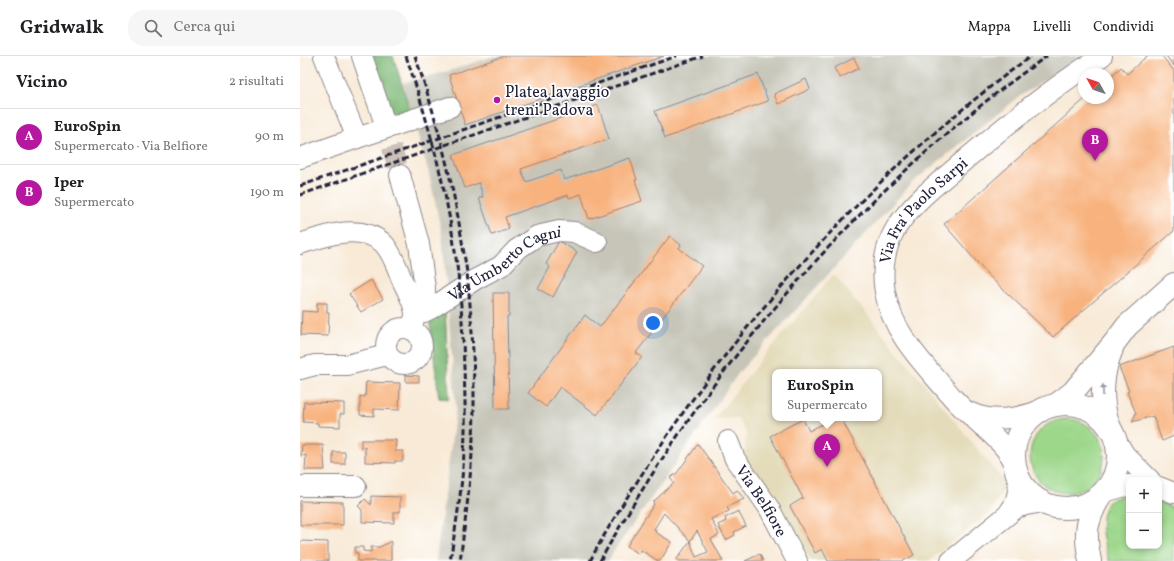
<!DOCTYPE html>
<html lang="it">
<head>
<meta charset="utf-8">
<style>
	body { margin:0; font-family:Vollkorn,serif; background:#f6f6f6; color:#202124 }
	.controls { position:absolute; right:12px; bottom:12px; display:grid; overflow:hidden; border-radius:8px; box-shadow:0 2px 6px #0003 }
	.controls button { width:36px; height:36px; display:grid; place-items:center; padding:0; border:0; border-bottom:1px solid #e0e0e0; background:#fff; color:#202124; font:20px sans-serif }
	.compass { position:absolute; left:778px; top:12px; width:36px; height:36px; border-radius:50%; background:#fff; box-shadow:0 2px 6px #0003; rotate:310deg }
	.you { position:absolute; left:353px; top:267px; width:14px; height:14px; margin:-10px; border:3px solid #fff; border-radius:50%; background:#1a73e8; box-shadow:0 0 0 6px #1a73e833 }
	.badge { display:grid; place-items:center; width:26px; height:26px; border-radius:50%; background:#b5179e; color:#fff; font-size:13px; font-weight:700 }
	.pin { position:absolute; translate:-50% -33px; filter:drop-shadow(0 1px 2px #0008) }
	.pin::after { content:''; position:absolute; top:21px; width:14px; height:12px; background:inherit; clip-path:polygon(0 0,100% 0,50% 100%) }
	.popup { position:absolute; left:472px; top:313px; width:110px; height:52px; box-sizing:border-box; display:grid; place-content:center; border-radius:8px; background:#fff; filter:drop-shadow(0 1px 3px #0005); font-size:13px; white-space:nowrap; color:#757577 }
	.popup b { font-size:15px; color:#202124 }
	.popup::after { content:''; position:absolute; left:50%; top:100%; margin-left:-8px; border:8px solid transparent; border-top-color:#fff }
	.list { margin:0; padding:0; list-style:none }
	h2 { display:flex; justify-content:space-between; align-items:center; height:52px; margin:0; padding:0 16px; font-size:17px }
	h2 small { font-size:13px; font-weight:400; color:#757577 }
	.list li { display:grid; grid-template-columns:26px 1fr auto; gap:12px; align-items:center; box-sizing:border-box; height:56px; padding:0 16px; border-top:1px solid #e0e0e0 }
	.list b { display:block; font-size:15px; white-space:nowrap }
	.list p { margin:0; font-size:13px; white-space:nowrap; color:#757577 }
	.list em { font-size:13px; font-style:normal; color:#757577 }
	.icon { flex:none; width:22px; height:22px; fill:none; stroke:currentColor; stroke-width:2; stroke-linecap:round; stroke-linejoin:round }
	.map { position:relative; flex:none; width:874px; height:505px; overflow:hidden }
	header { display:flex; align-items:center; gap:24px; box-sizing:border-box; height:56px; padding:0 20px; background:#fff; border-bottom:1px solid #e0e0e0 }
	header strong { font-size:19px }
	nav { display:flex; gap:22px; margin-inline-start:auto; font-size:14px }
	.search { width:280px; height:36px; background:#f6f6f6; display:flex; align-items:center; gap:10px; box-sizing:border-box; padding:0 14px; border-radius:16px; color:#757577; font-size:15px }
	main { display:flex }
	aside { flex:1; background:#fff }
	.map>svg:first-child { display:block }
	.built { fill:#e3dbba; fill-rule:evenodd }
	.industrial { fill:#c6c5b8 }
	.green { fill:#9cd78a; stroke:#5f7c62 }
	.forest { fill:#7db876; stroke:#506d58 }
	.building { fill:#f8b27e }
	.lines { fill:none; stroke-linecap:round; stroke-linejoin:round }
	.minor-tunnel { stroke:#cdc2b8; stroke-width:20; stroke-dasharray:20 10; stroke-linecap:butt }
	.minor-casing { stroke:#8d8689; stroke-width:22 }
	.major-casing { stroke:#8d8689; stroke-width:24 }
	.minor { stroke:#fff; stroke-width:20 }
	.major { stroke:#fff; stroke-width:22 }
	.rail { stroke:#22223b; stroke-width:3; stroke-dasharray:6 3; stroke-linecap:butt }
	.oneway { fill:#9c9ca7 }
	.poi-dot { fill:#b5179e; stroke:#fff; stroke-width:1.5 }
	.labels { text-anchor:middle; stroke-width:3.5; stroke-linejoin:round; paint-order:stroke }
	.poi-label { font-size:16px; fill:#22223b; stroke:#fff; text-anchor:start }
	.street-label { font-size:16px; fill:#22223b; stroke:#fff }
</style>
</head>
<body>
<header>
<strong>Gridwalk</strong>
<div class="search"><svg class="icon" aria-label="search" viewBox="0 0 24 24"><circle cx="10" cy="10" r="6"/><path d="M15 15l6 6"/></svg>Cerca qui</div>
<nav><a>Mappa</a><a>Livelli</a><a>Condividi</a></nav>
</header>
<main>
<aside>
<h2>Vicino<small>2 risultati</small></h2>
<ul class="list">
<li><span class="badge">A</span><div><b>EuroSpin</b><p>Supermercato · Via Belfiore</p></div><em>90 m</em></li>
<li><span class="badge">B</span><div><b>Iper</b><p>Supermercato</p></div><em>190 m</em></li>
</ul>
</aside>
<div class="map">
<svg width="874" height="505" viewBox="0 0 874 505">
	<rect width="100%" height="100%" fill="#fff"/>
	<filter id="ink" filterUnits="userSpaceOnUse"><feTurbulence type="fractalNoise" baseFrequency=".025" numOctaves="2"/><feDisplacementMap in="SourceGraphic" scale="8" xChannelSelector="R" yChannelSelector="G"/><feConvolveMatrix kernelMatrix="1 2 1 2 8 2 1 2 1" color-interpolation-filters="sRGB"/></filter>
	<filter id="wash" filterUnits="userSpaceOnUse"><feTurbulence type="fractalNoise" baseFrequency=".012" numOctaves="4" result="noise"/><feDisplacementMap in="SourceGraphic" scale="16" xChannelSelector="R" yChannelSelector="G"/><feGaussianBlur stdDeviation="0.9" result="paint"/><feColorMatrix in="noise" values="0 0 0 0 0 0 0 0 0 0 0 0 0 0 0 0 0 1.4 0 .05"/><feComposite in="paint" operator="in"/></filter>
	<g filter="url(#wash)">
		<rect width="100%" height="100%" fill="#f8ead7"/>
		<!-- built -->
		<path class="built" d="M534 218 706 428 690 457 631 503 626 505H511L477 449 445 403 446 377 438 363H414L460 305ZM475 316H579V362H475Z"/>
		<!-- industrial -->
		<path class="industrial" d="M194 0H780L720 40 613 126 440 315 312 498 309 505H136L156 351 142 178 129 118 103 27 149 15Z"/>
		<!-- green -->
		<g class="green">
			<circle cx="767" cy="400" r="37"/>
			<path d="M829 438V490H859V446L874 452V505H809C804 487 794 459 811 444 815 441 824 440 829 438Z"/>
		</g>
		<!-- forest -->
		<g class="forest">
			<path d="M66 0H93L114 66 91 72Z"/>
			<path d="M145 248 149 343 139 342 129 261Z"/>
		</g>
		<g id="blocks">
			<!-- building -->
			<g class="building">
				<path d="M204 0H364L165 69 149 19Z"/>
				<path d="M847 0H862L874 15V175L753 281 687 218 644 168 786 42H808V23L821 11 827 18Z"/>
				<path d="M866 0H874V10Z"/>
				<path d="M554 2 559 12 540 22 534 12Z"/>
				<path d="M458 18 468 45 365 82 355 55Z"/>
				<path d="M506 23 510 33 478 48 474 38Z"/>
				<path d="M298 49 309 83 221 113 226 126 261 114 264 124 330 102 337 124H335L342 145 289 163 281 138 269 142 268 139 205 161 209 173 192 179 179 142 183 141 179 127 165 132 153 99Z"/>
				<path d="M370 180 381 189 379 192 402 210 336 297 342 301 297 359 260 331 246 351 228 337 285 259 300 271Z"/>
				<path d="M259 185 277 196 253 241 238 233 250 211 246 208Z"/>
				<path d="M71 224 83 243 61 256 49 238Z"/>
				<path d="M193 237H209V260H207L209 353H195Z"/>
				<path d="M17 247H27V256H29L28 280 1 279 2 255 17 256Z"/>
				<path d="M874 291V380L862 385 853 360 832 366 836 357 827 336 829 335 819 311Z"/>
				<path d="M106 319 119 320V326H106Z"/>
				<path d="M66 326 100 327 99 354 74 353V360L60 359V340L65 341Z"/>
				<path d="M4 346 44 347V358H40V371L18 370V367L3 366Z"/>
				<path d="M534 362H541L614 499 603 505H528L522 493 515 497 490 450 503 442 470 380 503 363 509 375Z"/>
				<path d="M61 384H96L95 395H103V405H95V407L65 406V391L61 392Z"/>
				<path d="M398 388 433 437 437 434 444 443 427 451 429 455 411 463 419 479 411 483 423 505H378L377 503 390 485 396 501 408 496 397 475 390 485 364 457 354 473 356 474 355 476 372 486 360 505H358L341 494 339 498 327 490 354 448 353 446 374 427 370 422 377 417Z"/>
				<path d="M2 389H23L25 414H5L6 399 1 400Z"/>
				<rect x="33" y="396" width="12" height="12"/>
				<path d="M71 440 100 441V456H94V467L62 466V454L58 450 65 443 71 449Z"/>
				<path d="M0 445 43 446V469H0Z"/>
				<path d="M438 455 446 470 434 476 435 479 426 484 418 469 426 465 425 462Z"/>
				<path d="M0 485 28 486V505H0Z"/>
				<path d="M91 485V505H58V497H55V491H63V495L71 496V491H80Z"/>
				<path d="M460 498 463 505H445Z"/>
			</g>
		</g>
	</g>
	<g filter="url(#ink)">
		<use href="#blocks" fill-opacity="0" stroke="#8d8689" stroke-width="1"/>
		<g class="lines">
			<!-- minor-tunnel -->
			<path class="minor-tunnel" d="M83 62 100 119"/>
			<defs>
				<g id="minor">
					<path d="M62 0 83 62"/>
					<path d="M57 82 150 51"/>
					<path d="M0 102 57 82 24 0"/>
					<path d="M100 119 119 188 125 232 124 256"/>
					<path d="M0 188C25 180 59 167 82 186 91 194 98 213 102 224 106 232 115 251 115 258 115 263 112 269 110 273"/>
					<path id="s1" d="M115 258 124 256 132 252 176 223 201 210 216 194 237 180 259 175 274 176 297 186"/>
					<circle cx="104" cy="290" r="18"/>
					<path d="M0 313 15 309H47L87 299"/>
					<path d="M671 357C692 367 716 363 739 355"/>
					<path d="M815 383 825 399 850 424"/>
					<path id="s2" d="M428 385 435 403 469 452 497 505"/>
					<path id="s3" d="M715 407C700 380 672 364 652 341 626 310 592 278 585 236 581 214 585 190 596 172 610 150 632 132 651 116 699 74 749 34 802 0"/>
					<path d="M0 430H56"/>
					<path d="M859 431 874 437"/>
					<path d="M804 436 829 429"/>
					<path d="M708 458C717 448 719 435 719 422"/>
					<path d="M651 505 716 452 726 449 743 446"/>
				</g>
				<g id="major">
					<circle cx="766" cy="400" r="52"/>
					<path d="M756 349 773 336 815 286 827 270 874 228"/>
					<path d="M810 372C800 346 801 319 812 293"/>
					<path d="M790 505C784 476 786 466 800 440"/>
				</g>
			</defs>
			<!-- minor casing -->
			<use href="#minor" class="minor-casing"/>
			<!-- major casing -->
			<use href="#major" class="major-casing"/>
			<!-- minor -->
			<use href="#minor" class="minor"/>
			<!-- major -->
			<use href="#major" class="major"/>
			<!-- rail -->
			<g class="rail">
				<path d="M106 0C131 73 151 150 159 227 162 255 163 283 164 312 165 340 166 368 164 397 162 433 156 469 150 505"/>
				<path d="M115 0C136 60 152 122 162 185 164 199 167 213 168 227 172 266 174 306 174 345 174 399 167 452 160 505"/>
				<path d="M0 130 377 0"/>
				<path d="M0 139 403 0"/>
				<path d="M290 505C311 465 336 427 361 389 461 239 585 107 731 0"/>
				<path d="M300 505C395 336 518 184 668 60 693 39 720 19 747 0"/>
			</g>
		</g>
		<!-- one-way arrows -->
		<defs><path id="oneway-solid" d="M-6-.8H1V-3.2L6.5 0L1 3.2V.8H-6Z"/></defs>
		<use class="oneway" href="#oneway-solid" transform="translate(803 334) rotate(-90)"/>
	</g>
	<!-- markers -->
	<circle class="poi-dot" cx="197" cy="44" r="4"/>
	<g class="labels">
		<!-- poi labels -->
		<g class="poi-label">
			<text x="205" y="41">Platea lavaggio<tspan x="205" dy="18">treni Padova</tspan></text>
		</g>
		<!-- street labels -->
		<g class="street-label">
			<text dy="6" stroke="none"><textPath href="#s3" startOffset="314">Via Fra' Paolo Sarpi</textPath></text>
			<text dy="6" stroke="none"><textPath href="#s1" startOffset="105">Via Umberto Cagni</textPath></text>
			<text dy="6" stroke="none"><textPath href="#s2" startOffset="69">Via Belfiore</textPath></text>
		</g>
	</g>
</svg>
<div class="controls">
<button>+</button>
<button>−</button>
</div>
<svg class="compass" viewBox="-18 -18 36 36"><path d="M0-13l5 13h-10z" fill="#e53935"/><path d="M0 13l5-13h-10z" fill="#757577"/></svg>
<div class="you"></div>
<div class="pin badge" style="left:527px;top:411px">A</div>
<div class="popup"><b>EuroSpin</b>Supermercato</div>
<div class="pin badge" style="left:795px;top:105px">B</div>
</div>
</main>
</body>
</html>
